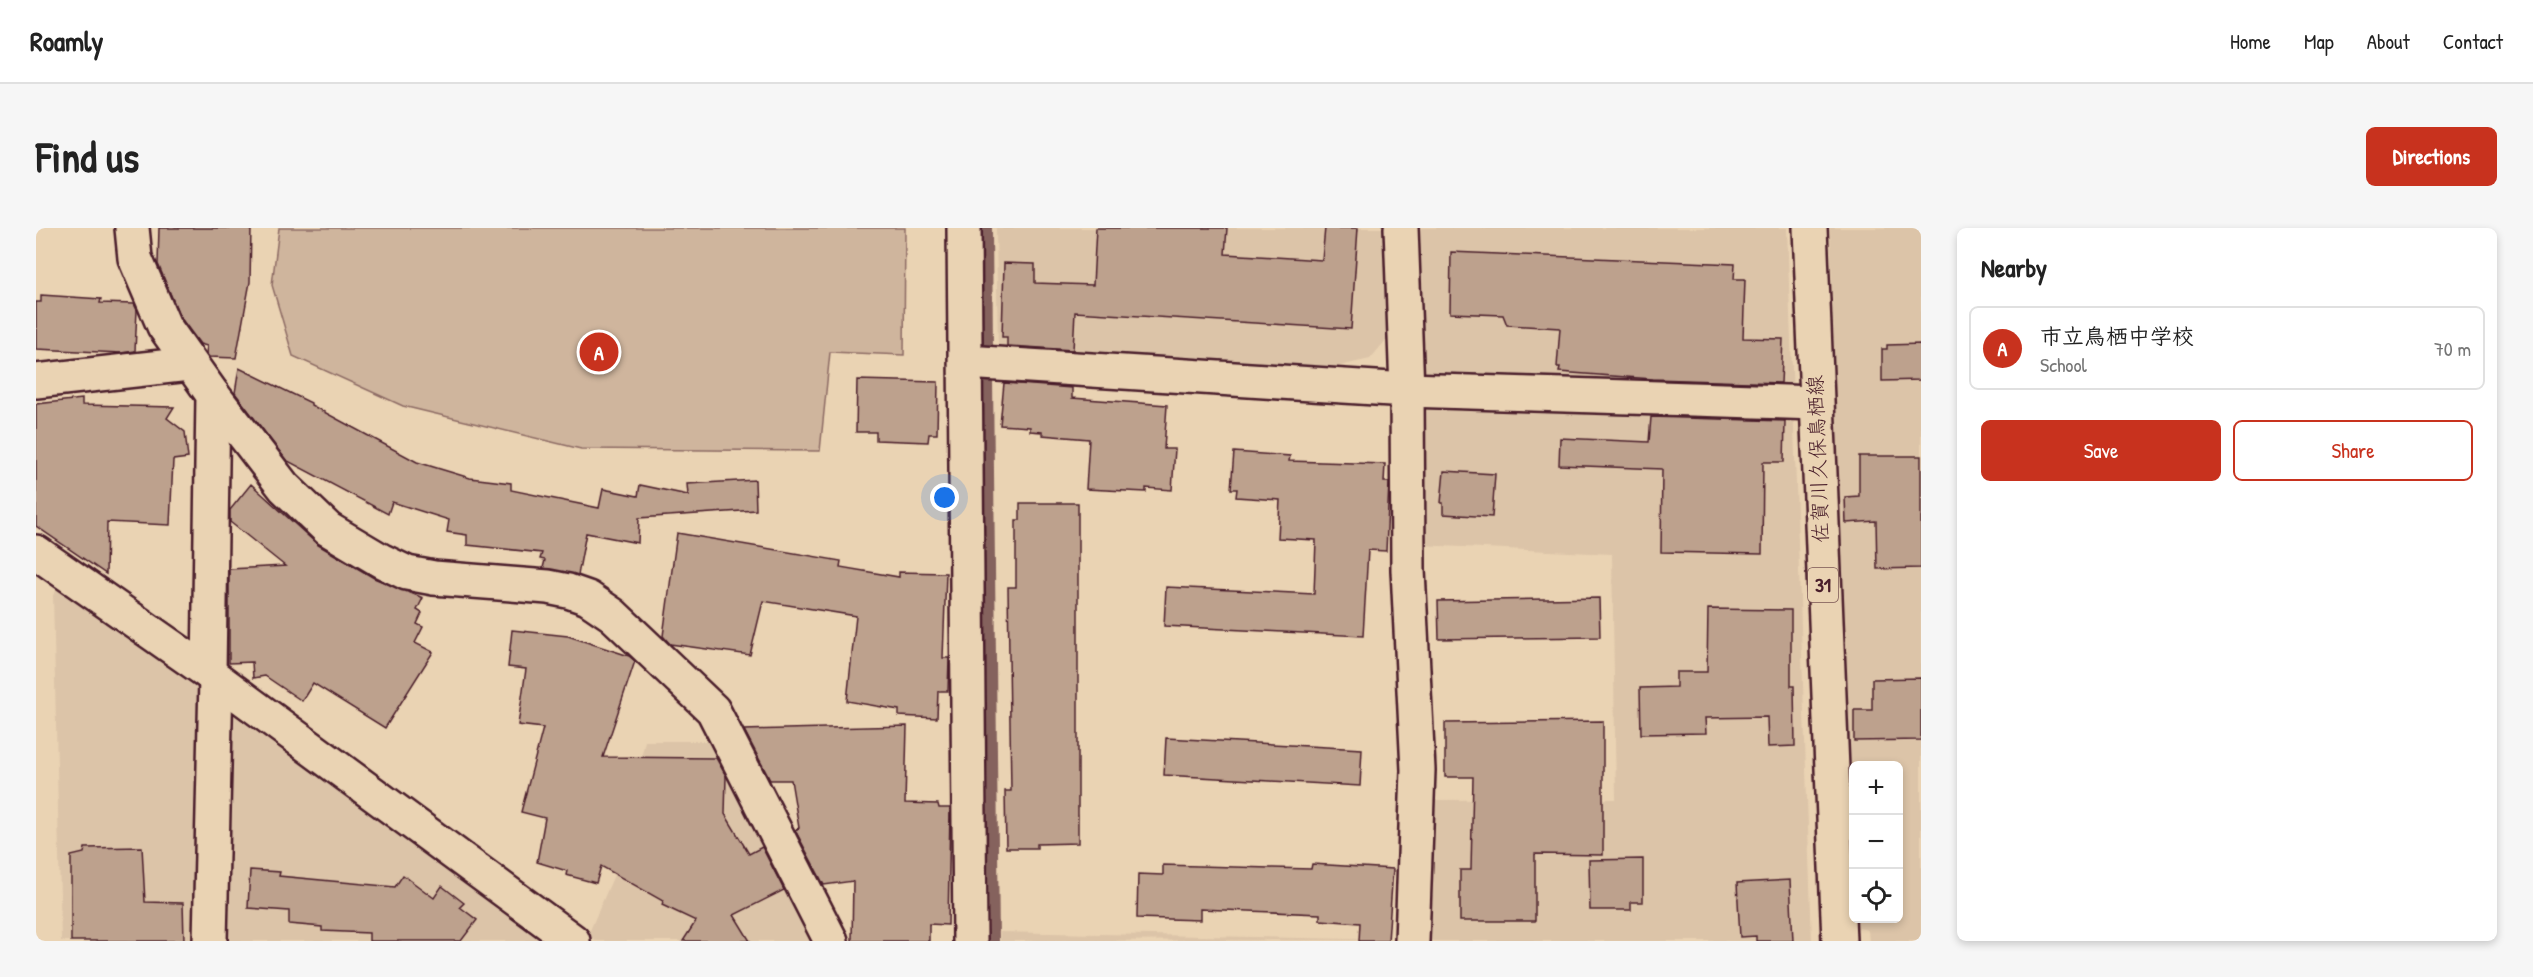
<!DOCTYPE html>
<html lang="en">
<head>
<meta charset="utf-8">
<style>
	body { margin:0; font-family:"Patrick Hand","Klee One",sans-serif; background:#f6f6f6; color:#222 }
	.controls { position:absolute; right:18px; bottom:18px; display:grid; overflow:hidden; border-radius:9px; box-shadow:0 3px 9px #0003 }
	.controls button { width:54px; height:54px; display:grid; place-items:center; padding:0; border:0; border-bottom:2px solid #e0e0e0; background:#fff; color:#222; font:30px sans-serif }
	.you { position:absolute; left:909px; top:270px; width:21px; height:21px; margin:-15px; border:4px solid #fff; border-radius:50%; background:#1a73e8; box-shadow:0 0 0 9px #1a73e833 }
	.badge { display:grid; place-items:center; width:39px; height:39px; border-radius:50%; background:#c8321e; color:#fff; font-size:20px; font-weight:700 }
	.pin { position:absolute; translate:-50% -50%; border:3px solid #fff; box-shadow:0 2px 6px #0006 }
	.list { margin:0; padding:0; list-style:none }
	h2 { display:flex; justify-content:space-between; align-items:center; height:78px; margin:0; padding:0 24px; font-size:26px }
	h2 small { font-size:20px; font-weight:400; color:#767676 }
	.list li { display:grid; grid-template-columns:39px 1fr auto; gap:18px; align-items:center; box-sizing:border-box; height:84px; margin:0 12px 12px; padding:0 12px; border:2px solid #e0e0e0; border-radius:9px }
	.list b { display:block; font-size:22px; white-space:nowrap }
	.list p { margin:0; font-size:20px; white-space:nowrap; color:#767676 }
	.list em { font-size:20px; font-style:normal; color:#767676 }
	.actions { display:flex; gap:12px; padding:18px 24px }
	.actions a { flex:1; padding:14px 0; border:2px solid #c8321e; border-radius:9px; text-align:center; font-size:21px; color:#c8321e }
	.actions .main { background:#c8321e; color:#fff }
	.icon { flex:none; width:33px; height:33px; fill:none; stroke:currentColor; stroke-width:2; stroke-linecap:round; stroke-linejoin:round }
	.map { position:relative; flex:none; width:1885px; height:713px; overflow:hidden; border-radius:9px }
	header { display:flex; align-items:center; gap:36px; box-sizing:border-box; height:84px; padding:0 30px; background:#fff; border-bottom:2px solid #e0e0e0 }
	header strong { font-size:28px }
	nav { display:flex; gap:33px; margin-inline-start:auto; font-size:21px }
	.intro { display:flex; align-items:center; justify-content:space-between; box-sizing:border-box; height:144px; padding:0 36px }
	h1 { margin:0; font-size:42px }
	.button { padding:15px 27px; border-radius:9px; background:#c8321e; color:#fff; font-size:21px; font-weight:700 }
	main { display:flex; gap:36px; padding:0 36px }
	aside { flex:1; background:#fff; border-radius:9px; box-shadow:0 3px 9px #0003 }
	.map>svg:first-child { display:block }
	.built { fill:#dcc4a8; fill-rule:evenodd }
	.green { fill:#cfb59d; stroke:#8c6a64; stroke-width:1.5 }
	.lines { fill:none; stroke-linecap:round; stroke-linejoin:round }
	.stream { stroke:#85625d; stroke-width:10 }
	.building { fill:#bda18d; stroke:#4a1f2b; stroke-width:1.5 }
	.street-casing { stroke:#4a1f2b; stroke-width:38 }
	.primary-casing { stroke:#4a1f2b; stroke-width:38 }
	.street { stroke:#ead3b3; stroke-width:33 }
	.primary { stroke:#ead3b3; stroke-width:33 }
	.labels { text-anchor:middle; stroke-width:4.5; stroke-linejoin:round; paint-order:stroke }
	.shield { fill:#ead3b3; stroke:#7a5554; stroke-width:1.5 }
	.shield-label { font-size:20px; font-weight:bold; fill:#4a1f2b }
	.street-label { font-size:21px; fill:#4a1f2b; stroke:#ead3b3 }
</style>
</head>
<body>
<header>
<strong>Roamly</strong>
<nav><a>Home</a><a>Map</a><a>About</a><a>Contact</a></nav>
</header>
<div class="intro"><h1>Find us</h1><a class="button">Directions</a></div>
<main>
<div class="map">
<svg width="1885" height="713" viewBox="0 0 1885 713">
	<rect width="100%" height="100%" fill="#ead3b3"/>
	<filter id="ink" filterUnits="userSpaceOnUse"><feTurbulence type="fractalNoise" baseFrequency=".0167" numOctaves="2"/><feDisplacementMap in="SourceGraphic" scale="12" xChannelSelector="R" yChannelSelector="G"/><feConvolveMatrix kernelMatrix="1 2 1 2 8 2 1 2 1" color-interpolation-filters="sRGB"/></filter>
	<g filter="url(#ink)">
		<!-- built -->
		<g class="built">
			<path d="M960 0H1353L1356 105 1334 131 1281 143 962 122Z"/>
			<path d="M1379 0H1751L1776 713H1385L1396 572 1580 571 1576 326 1383 317Z"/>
			<path d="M1794 0H1885V713H1833L1832 702 1817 699ZM1818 538H1862V690H1818Z"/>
			<path d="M23 359 166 463 162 713H25L17 367Z"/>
			<path d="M194 484 350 598 511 713H185Z"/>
			<path d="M609 513H683L787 713H561L552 707 578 647Z"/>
			<path d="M964 704 1361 712 964 713Z"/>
		</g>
		<!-- green -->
		<path class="green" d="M243 0H869L868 127 794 124 784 223 545 221 367 178 257 128 236 57Z"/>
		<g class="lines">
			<!-- stream -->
			<g class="stream">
				<path d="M951 0 952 120"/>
				<path d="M952 150 958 713"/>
			</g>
		</g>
		<!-- building -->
		<g class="building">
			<path d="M123 0H215L214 54 200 130 173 129 170 125 171 118 164 116 144 89 122 36Z"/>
			<path d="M1060 0H1191L1189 26 1286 32 1289 0H1322L1315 101 1039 84 1037 122 971 118V109H966L968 35 999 36V55L1057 57Z"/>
			<path d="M1415 24 1699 36 1698 51H1709L1707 110 1747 111 1745 155 1617 151 1523 144 1524 139H1521L1524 100 1471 97 1467 87 1414 85Z"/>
			<path d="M5 67 65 71 64 75 98 76 101 82 99 123 85 125 0 121V74H5Z"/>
			<path d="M1885 116V152L1846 153V121H1851V117Z"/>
			<path d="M203 140 275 175V177L381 234 434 250 475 255V262L563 280 567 261 602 268 604 257 652 267 651 256 719 252 720 282 603 290 602 315 550 305 542 347 507 340 509 332 504 331 506 325 431 317V307L411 304 413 292 356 274 352 286 250 232 199 165Z"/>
			<path d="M821 152 902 154 901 206H893L892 214 840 212V204H820Z"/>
			<path d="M968 155 1036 160V170L1131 177 1128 221H1139L1136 262 1110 260V264L1050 261 1053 211 1006 207V204L994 203V199L964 197Z"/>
			<path d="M46 171V177L138 179 131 190 149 204 152 230 137 232 134 297 71 294 70 346 0 298V176Z"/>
			<path d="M1615 189 1749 193 1748 234H1727L1726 326 1625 324 1626 241 1523 237 1524 210 1613 214Z"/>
			<path d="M1198 224 1254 228 1253 233 1349 236 1348 254H1353L1350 323 1332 322 1327 408 1128 398 1130 359 1278 366 1280 312 1242 310 1244 272 1200 269 1201 261H1195Z"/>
			<path d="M1823 228H1885V340L1841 341 1840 293 1810 295 1809 269 1823 268Z"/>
			<path d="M1408 243 1459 246 1456 289 1407 286V275H1405Z"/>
			<path d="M215 256 282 317 338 350 387 370 381 382 386 385 381 396 387 399 379 415 397 424 349 500 277 455 266 473 229 448 217 450 216 434 193 435V341L249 338 194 294V282Z"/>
			<path d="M984 275H1042V615L1001 616V620H970L969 563H975L972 359H980V292H984Z"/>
			<path d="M641 305 805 333 804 339 863 349V344L910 345 907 430H913L912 463H902L901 490 863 488V482L811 473 820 388 727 373 714 427 634 416 627 408Z"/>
			<path d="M1563 370 1564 409 1403 411 1402 373Z"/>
			<path d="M1672 381 1755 382V458H1758L1759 518 1732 519 1731 489 1669 490 1670 505 1605 506 1604 460 1640 459V444H1671Z"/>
			<path d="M476 402 532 408 593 428 599 433 567 529 680 530 690 548 689 586 713 626 726 619 748 662 698 687 714 713H647L660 693 626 677 627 673 565 638 560 655 530 647 531 643 501 634 509 590 485 584 507 500 482 497 490 441 472 439Z"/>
			<path d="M1885 450V512L1818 513V482H1836V451Z"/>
			<path d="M1567 493V627L1499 626V693H1424V642H1435L1437 549H1409V495Z"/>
			<path d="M871 498 869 575 902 576 903 580H914L912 697 893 696V713H816L817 653 788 657 759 602 763 600 755 552H734L708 502Z"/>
			<path d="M1130 510 1326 521 1324 558 1128 547Z"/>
			<path d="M106 619 109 674 147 675 148 713H35V628L48 625 49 620Z"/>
			<path d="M1607 631V674H1595V682H1554L1553 632Z"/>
			<path d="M1276 636 1357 641 1352 713H1323L1324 695 1284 692V686L1164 681V692L1101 690 1102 646 1127 647V637L1275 641Z"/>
			<path d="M214 642 244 644 243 648 359 659 367 647 398 670 406 658 428 675 424 679 441 692 425 713H333V705L286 703V699L253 696V683L212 680Z"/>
			<path d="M1754 652 1757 713H1720V708L1704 709 1701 655Z"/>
		</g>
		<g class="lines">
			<defs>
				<g id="street">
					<path d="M96 0 99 30 128 98 177 167 173 445"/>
					<path d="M928 0 934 713"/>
					<path d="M1365 0 1371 162 1372 342 1382 542 1376 713"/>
					<path d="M930 134 1371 162 1780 175"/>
					<path d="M0 153 153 136"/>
					<path d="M177 167 248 259 292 301 346 333 371 345 398 350 512 359 532 363 552 370 577 387 677 482 795 713"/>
					<path d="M0 324 173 445 537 713"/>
					<path d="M174 713 180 451"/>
				</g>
				<path id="primary" d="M1774 0 1803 713"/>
			</defs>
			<!-- street casing -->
			<use href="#street" class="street-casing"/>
			<!-- primary casing -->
			<use href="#primary" class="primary-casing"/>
			<!-- street -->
			<use href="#street" class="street"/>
			<!-- primary -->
			<use href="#primary" class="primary"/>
		</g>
	</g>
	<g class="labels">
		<!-- shield labels -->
		<rect class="shield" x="1772" y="340" width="30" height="34" rx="4.5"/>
		<g class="shield-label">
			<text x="1787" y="364">31</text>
		</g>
		<!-- street labels -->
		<g class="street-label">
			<text transform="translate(1782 231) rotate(-92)" y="7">佐賀川久保鳥栖線</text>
		</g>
	</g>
</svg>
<div class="controls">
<button>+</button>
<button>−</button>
<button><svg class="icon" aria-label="locate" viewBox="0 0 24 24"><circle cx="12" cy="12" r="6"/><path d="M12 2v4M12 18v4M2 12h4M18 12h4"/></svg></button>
</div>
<div class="you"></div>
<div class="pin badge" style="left:563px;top:124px">A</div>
</div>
<aside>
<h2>Nearby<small></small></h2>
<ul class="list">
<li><span class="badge">A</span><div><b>市立鳥栖中学校</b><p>School</p></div><em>70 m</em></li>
</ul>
<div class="actions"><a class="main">Save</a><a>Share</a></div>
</aside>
</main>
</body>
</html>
